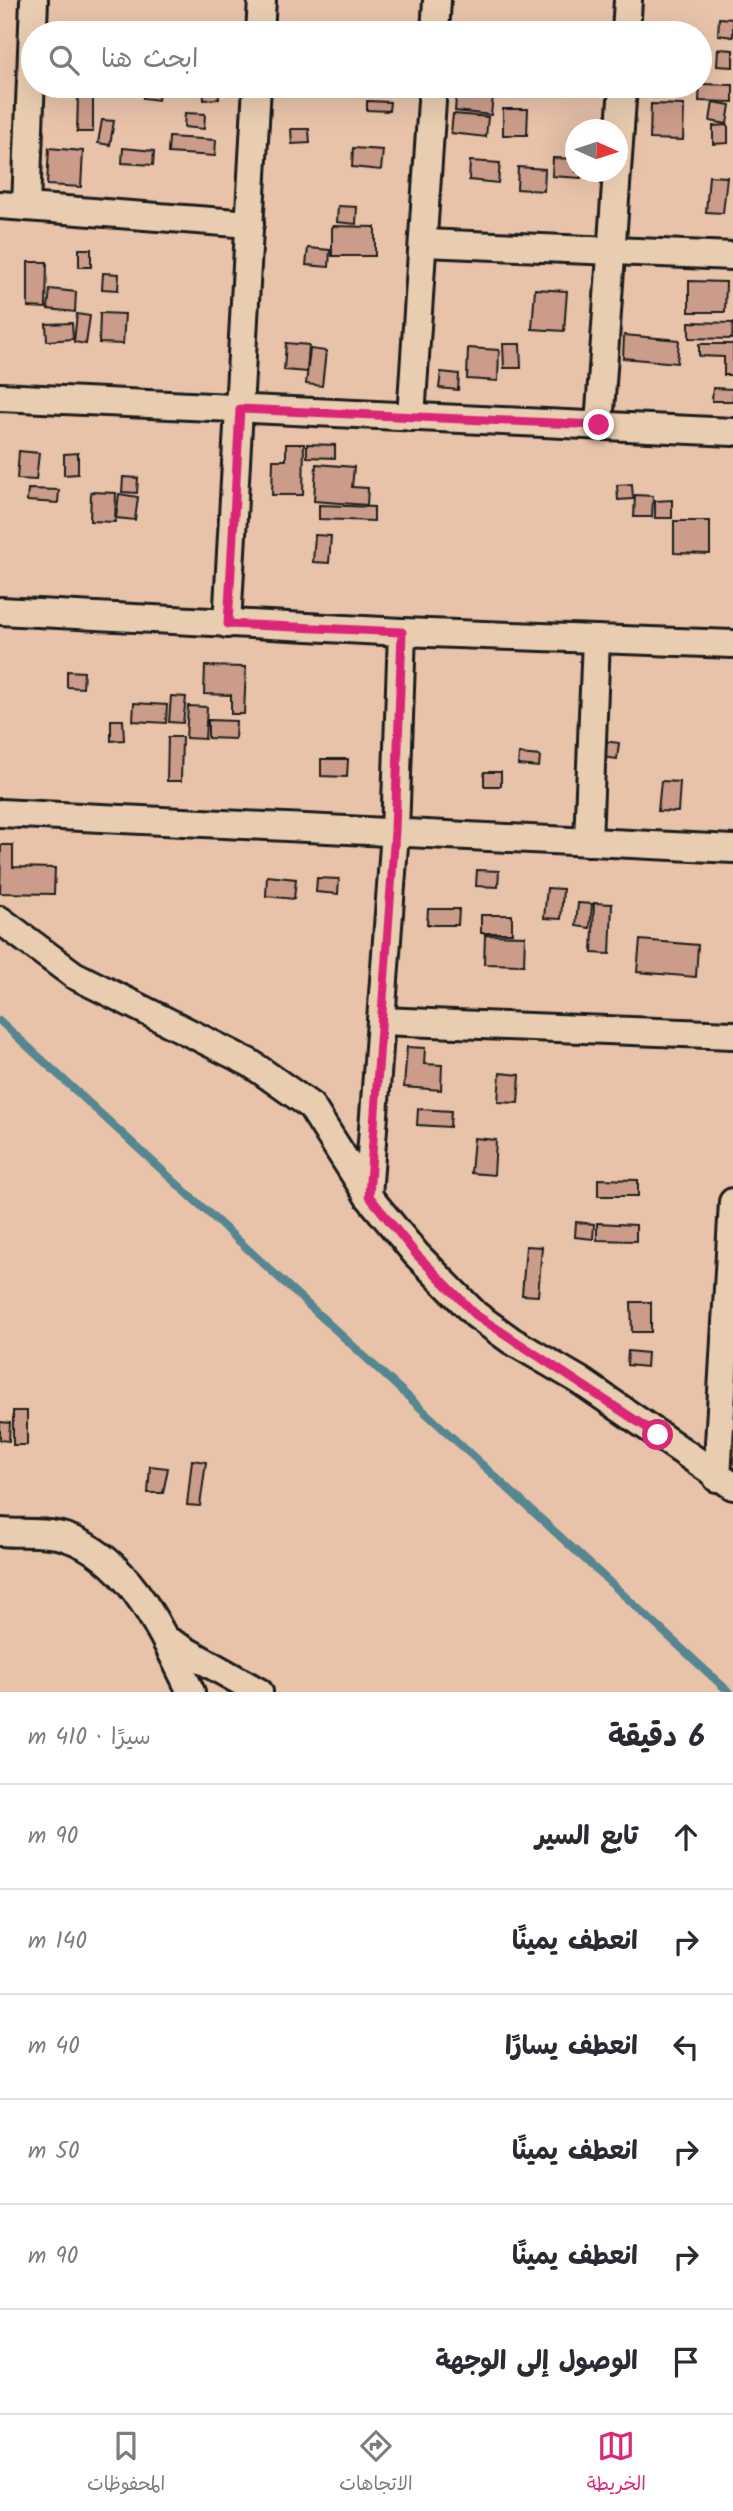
<!DOCTYPE html>
<html lang="ar">
<head>
<meta charset="utf-8">
<style>
	body { margin:0; font-family:Kalam,"Playpen Sans Arabic",sans-serif; background:#f2f2f3; color:#2b2b33; direction:rtl }
	.compass { position:absolute; left:565px; top:119px; width:63px; height:63px; border-radius:50%; background:#fff; box-shadow:0 7px 28px #0002; rotate:93deg }
	.stop { position:absolute; width:21px; height:21px; margin:-16px; border:5px solid #db2777; border-radius:50%; background:#fff }
	.stop.end { background:#db2777; border-color:#fff; box-shadow:0 2px 7px #0008 }
	.list { margin:0; padding:0; list-style:none }
	h2 { display:flex; justify-content:space-between; align-items:center; height:91px; margin:0; padding:0 28px; font-size:30px }
	h2 small { font-size:23px; font-weight:400; color:#7c7c81 }
	.list li { display:grid; grid-template-columns:46px 1fr auto; gap:21px; align-items:center; box-sizing:border-box; height:105px; padding:0 28px; border-top:2px solid #e1e1e2 }
	.list b { display:block; font-size:26px; white-space:nowrap }
	.list em { font-size:23px; font-style:normal; color:#7c7c81 }
	.icon { flex:none; width:38px; height:38px; fill:none; stroke:currentColor; stroke-width:2; stroke-linecap:round; stroke-linejoin:round }
	.map { position:relative; flex:none; width:733px; height:1692px; overflow:hidden; direction:ltr }
	.search { position:absolute; background:#fff; box-shadow:0 7px 28px #0002; left:21px; right:21px; top:21px; height:77px; display:flex; align-items:center; gap:18px; box-sizing:border-box; padding:0 24px; border-radius:38px; color:#7c7c81; font-size:26px }
	.sheet { height:721px; background:#fff }
	nav { display:flex; justify-content:space-around; align-items:center; box-sizing:border-box; height:98px; border-top:2px solid #e1e1e2; background:#fff; font-size:19px; color:#7c7c81 }
	nav a { display:grid; justify-items:center; gap:4px }
	nav .on { color:#db2777 }
	.map>svg:first-child { display:block }
	.lines { fill:none; stroke-linecap:round; stroke-linejoin:round }
	.stream { stroke:#578690; stroke-width:8 }
	.building { fill:#cc9c8a; stroke:#1c1c1c; stroke-width:2 }
	.minor-casing { stroke:#1c1c1c; stroke-width:32 }
	.minor { stroke:#e9cdb0; stroke-width:26 }
	.route { stroke:#db2777; stroke-width:9 }
</style>
</head>
<body>
<div class="map">
<svg width="733" height="1692" viewBox="0 0 733 1692">
	<rect width="100%" height="100%" fill="#e8c3a9"/>
	<filter id="ink" filterUnits="userSpaceOnUse"><feTurbulence type="fractalNoise" baseFrequency=".0143" numOctaves="2"/><feDisplacementMap in="SourceGraphic" scale="14" xChannelSelector="R" yChannelSelector="G"/><feConvolveMatrix kernelMatrix="1 2 1 2 8 2 1 2 1" color-interpolation-filters="sRGB"/></filter>
	<g filter="url(#ink)">
		<g class="lines">
			<!-- stream -->
			<path class="stream" d="M0 1021 729 1692"/>
		</g>
		<!-- building -->
		<g class="building">
			<path d="M719 18 733 19V37L718 35Z"/>
			<path d="M352 30 384 32V33H352Z"/>
			<path d="M718 49 733 50V67L717 66Z"/>
			<path d="M700 84 733 85V102L699 101Z"/>
			<path d="M145 86H160L158 100 143 98Z"/>
			<path d="M203 86H218L219 99 204 100Z"/>
			<path d="M457 86H494L491 115 455 111Z"/>
			<path d="M78 97 93 98V132H77Z"/>
			<path d="M367 101 390 102 389 111 367 110Z"/>
			<path d="M713 102 730 105 727 124 710 121Z"/>
			<path d="M651 104 684 105 683 140 650 139Z"/>
			<path d="M503 109H528L527 135H503Z"/>
			<path d="M185 113 205 114 204 129 184 127Z"/>
			<path d="M453 114 488 117 486 137 451 133Z"/>
			<path d="M102 120 114 121 110 145 98 143Z"/>
			<path d="M728 125V143L713 144V126Z"/>
			<path d="M291 129H309L310 143 292 144Z"/>
			<path d="M169 137 216 140 215 156 168 153Z"/>
			<path d="M49 148 83 151 81 187 47 185Z"/>
			<path d="M123 148 154 151 153 165 122 163Z"/>
			<path d="M353 148 383 150 381 170 352 167Z"/>
			<path d="M553 158 576 159V172H581V178L552 176Z"/>
			<path d="M470 161 500 163 498 183 469 180Z"/>
			<path d="M518 167 545 169 544 191 517 189Z"/>
			<path d="M709 176 727 177 723 213 706 212Z"/>
			<path d="M338 206 357 207 356 224 337 222Z"/>
			<path d="M332 226 375 227V256H332Z"/>
			<path d="M308 248 330 250 329 267 306 265Z"/>
			<rect x="79" y="249" width="12" height="18"/>
			<path d="M28 262H47L46 308 28 307Z"/>
			<path d="M103 273 119 274 118 290 102 289Z"/>
			<path d="M689 281 726 282 725 312H689Z"/>
			<path d="M50 289 76 292 75 312 48 309Z"/>
			<path d="M535 289 567 291 564 331 532 329Z"/>
			<path d="M100 313 125 314 123 344 99 343Z"/>
			<path d="M77 314 90 316 86 344 74 342Z"/>
			<path d="M689 322 733 323 732 339 689 338Z"/>
			<path d="M72 323 73 339 47 341 46 324Z"/>
			<path d="M624 335 679 340 677 363 623 358Z"/>
			<path d="M286 343 309 345 307 372 284 370Z"/>
			<path d="M503 344H520L521 368H504Z"/>
			<path d="M699 344H733V375H724V357L699 356Z"/>
			<path d="M468 348 499 350 498 381 467 379Z"/>
			<path d="M310 349 326 351 322 386 306 384Z"/>
			<path d="M441 372 459 374 458 390 439 388Z"/>
			<path d="M713 388 733 389V401H712Z"/>
			<path d="M286 444H304L303 495H272L273 460H286Z"/>
			<path d="M307 444 335 445V458L307 457Z"/>
			<path d="M19 451 39 453 36 480 17 479Z"/>
			<path d="M78 453V474L64 475V454Z"/>
			<path d="M316 464 354 467 352 487 368 488 367 505 314 501Z"/>
			<path d="M123 477 138 478 137 493 122 492Z"/>
			<path d="M632 484 633 499 618 500 617 485Z"/>
			<path d="M28 489 59 490 58 503 27 501Z"/>
			<path d="M91 492 116 493 115 522 90 521Z"/>
			<path d="M119 494 138 497 135 520 116 518Z"/>
			<path d="M635 495 653 496 652 517H634Z"/>
			<path d="M672 500V518H655V501Z"/>
			<path d="M319 505 374 507V521L319 519Z"/>
			<path d="M674 521H710V554L674 553Z"/>
			<path d="M315 535 331 536 329 563 313 562Z"/>
			<path d="M205 666 246 667 244 714H231V695L204 694Z"/>
			<path d="M67 671 84 672 83 688 67 687Z"/>
			<path d="M171 696 186 697 183 723 169 722Z"/>
			<path d="M134 703 167 705 166 723 133 721Z"/>
			<path d="M188 706 207 707 205 739 186 738Z"/>
			<path d="M111 720H123L124 740 111 741Z"/>
			<path d="M208 720 236 721 235 739 208 738Z"/>
			<path d="M168 737H182L181 781H167Z"/>
			<path d="M604 741 619 743 617 759 601 757Z"/>
			<path d="M519 754 540 756 539 767 518 765Z"/>
			<path d="M321 759H348L347 777 321 776Z"/>
			<rect x="484" y="772" width="17" height="14"/>
			<path d="M661 781 680 782 678 812 658 811Z"/>
			<path d="M1 845H13V867L55 868 54 894 0 893Z"/>
			<path d="M477 870 499 871 498 887 476 886Z"/>
			<path d="M267 876 296 879 294 899 266 896Z"/>
			<path d="M317 878 339 879 338 894 316 892Z"/>
			<path d="M547 888 563 889 561 919 544 918Z"/>
			<path d="M578 903 592 904 590 928 576 926Z"/>
			<path d="M594 903 612 904 610 954 592 953Z"/>
			<path d="M428 909H459L458 925H427Z"/>
			<rect x="481" y="915" width="31" height="18"/>
			<path d="M485 935 525 936 524 965 484 964Z"/>
			<path d="M640 940 698 945 696 977 637 972Z"/>
			<path d="M407 1047 425 1048 424 1064 442 1065 441 1090 404 1087Z"/>
			<path d="M500 1073 520 1075 518 1103 498 1102Z"/>
			<path d="M418 1109 451 1111 450 1127 417 1125Z"/>
			<path d="M474 1138 496 1140 494 1175 471 1173Z"/>
			<path d="M598 1179 638 1180V1196H598Z"/>
			<path d="M576 1222 594 1224 593 1239 575 1237Z"/>
			<path d="M597 1223 636 1225V1241L597 1240Z"/>
			<path d="M526 1246 542 1247 538 1296 522 1295Z"/>
			<path d="M631 1302H651V1332H632Z"/>
			<path d="M628 1351 647 1353 646 1367 627 1365Z"/>
			<rect x="13" y="1411" width="14" height="34"/>
			<path d="M0 1422 10 1423 9 1441 0 1440Z"/>
			<path d="M192 1460 206 1462 200 1506 187 1505Z"/>
			<path d="M150 1466 168 1468 163 1493H148Z"/>
		</g>
		<g class="lines">
			<defs>
				<g id="minor">
					<path d="M260 33 262 0"/>
					<path d="M435 33 437 0"/>
					<path d="M626 33 628 0"/>
					<path d="M0 205 250 224"/>
					<path d="M26 206 34 0"/>
					<path d="M425 243 733 256"/>
					<path d="M0 397 733 432"/>
					<path d="M411 417 433 86"/>
					<path d="M599 425 623 86"/>
					<path d="M0 611 402 632 733 644"/>
					<path d="M227 624 257 86"/>
					<path d="M0 813 733 849"/>
					<path d="M588 842 596 639"/>
					<path d="M0 920 74 975 250 1063 311 1106 368 1196 416 1254 476 1315 512 1341 579 1380 733 1486"/>
					<path d="M381 1021 733 1035"/>
					<path d="M368 1196 395 832 402 632"/>
					<path d="M717 1478 733 1202"/>
					<path d="M0 1532C20 1534 45 1531 65 1537 131 1558 163 1635 191 1692"/>
					<path d="M167 1640 259 1692"/>
				</g>
			</defs>
			<!-- minor casing -->
			<use href="#minor" class="minor-casing"/>
			<!-- minor -->
			<use href="#minor" class="minor"/>
		</g>
	</g>
	<g class="lines" filter="url(#ink)">
		<!-- route -->
		<path class="route" d="M599 425 240 409 228 624 402 632 395 831 369 1196 416 1254 476 1315 658 1435"/>
	</g>
</svg>
<svg class="compass" viewBox="-18 -18 36 36"><path d="M0-13l5 13h-10z" fill="#e53935"/><path d="M0 13l5-13h-10z" fill="#7c7c81"/></svg>
<div class="stop" style="left:658px;top:1435px"></div>
<div class="stop end" style="left:599px;top:425px"></div>
<div class="search"><svg class="icon" aria-label="search" viewBox="0 0 24 24"><circle cx="10" cy="10" r="6"/><path d="M15 15l6 6"/></svg>ابحث هنا</div>
</div>
<section class="sheet">
<h2>6 دقيقة<small>سيرًا · 410 m</small></h2>
<ul class="list">
<li><svg class="icon" aria-label="ahead" viewBox="0 0 24 24"><path d="M12 20V5M6 11l6-6 6 6"/></svg><div><b>تابع السير</b></div><em>90 m</em></li>
<li><svg class="icon" aria-label="right" viewBox="0 0 24 24"><path d="M7 20v-9h11M14 6l5 5-5 5"/></svg><div><b>انعطف يمينًا</b></div><em>140 m</em></li>
<li><svg class="icon" aria-label="left" viewBox="0 0 24 24"><path d="M17 20v-9H6M10 6l-5 5 5 5"/></svg><div><b>انعطف يسارًا</b></div><em>40 m</em></li>
<li><svg class="icon" aria-label="right" viewBox="0 0 24 24"><path d="M7 20v-9h11M14 6l5 5-5 5"/></svg><div><b>انعطف يمينًا</b></div><em>50 m</em></li>
<li><svg class="icon" aria-label="right" viewBox="0 0 24 24"><path d="M7 20v-9h11M14 6l5 5-5 5"/></svg><div><b>انعطف يمينًا</b></div><em>90 m</em></li>
<li><svg class="icon" aria-label="arrive" viewBox="0 0 24 24"><path d="M6 21V4h12l-3 4 3 4H6"/></svg><div><b>الوصول إلى الوجهة</b></div></li>
</ul>
</section>
<nav>
<a class="on"><svg class="icon" aria-label="map" viewBox="0 0 24 24"><path d="M3 6l6-2 6 2 6-2v14l-6 2-6-2-6 2zM9 4v14M15 6v14"/></svg>الخريطة</a>
<a><svg class="icon" aria-label="directions" viewBox="0 0 24 24"><path d="M12 3l9 9-9 9-9-9zM9 14v-3h6M13 9l2 2-2 2"/></svg>الاتجاهات</a>
<a><svg class="icon" aria-label="saved" viewBox="0 0 24 24"><path d="M7 4h10v16l-5-4-5 4z"/></svg>المحفوظات</a>
</nav>
</body>
</html>
